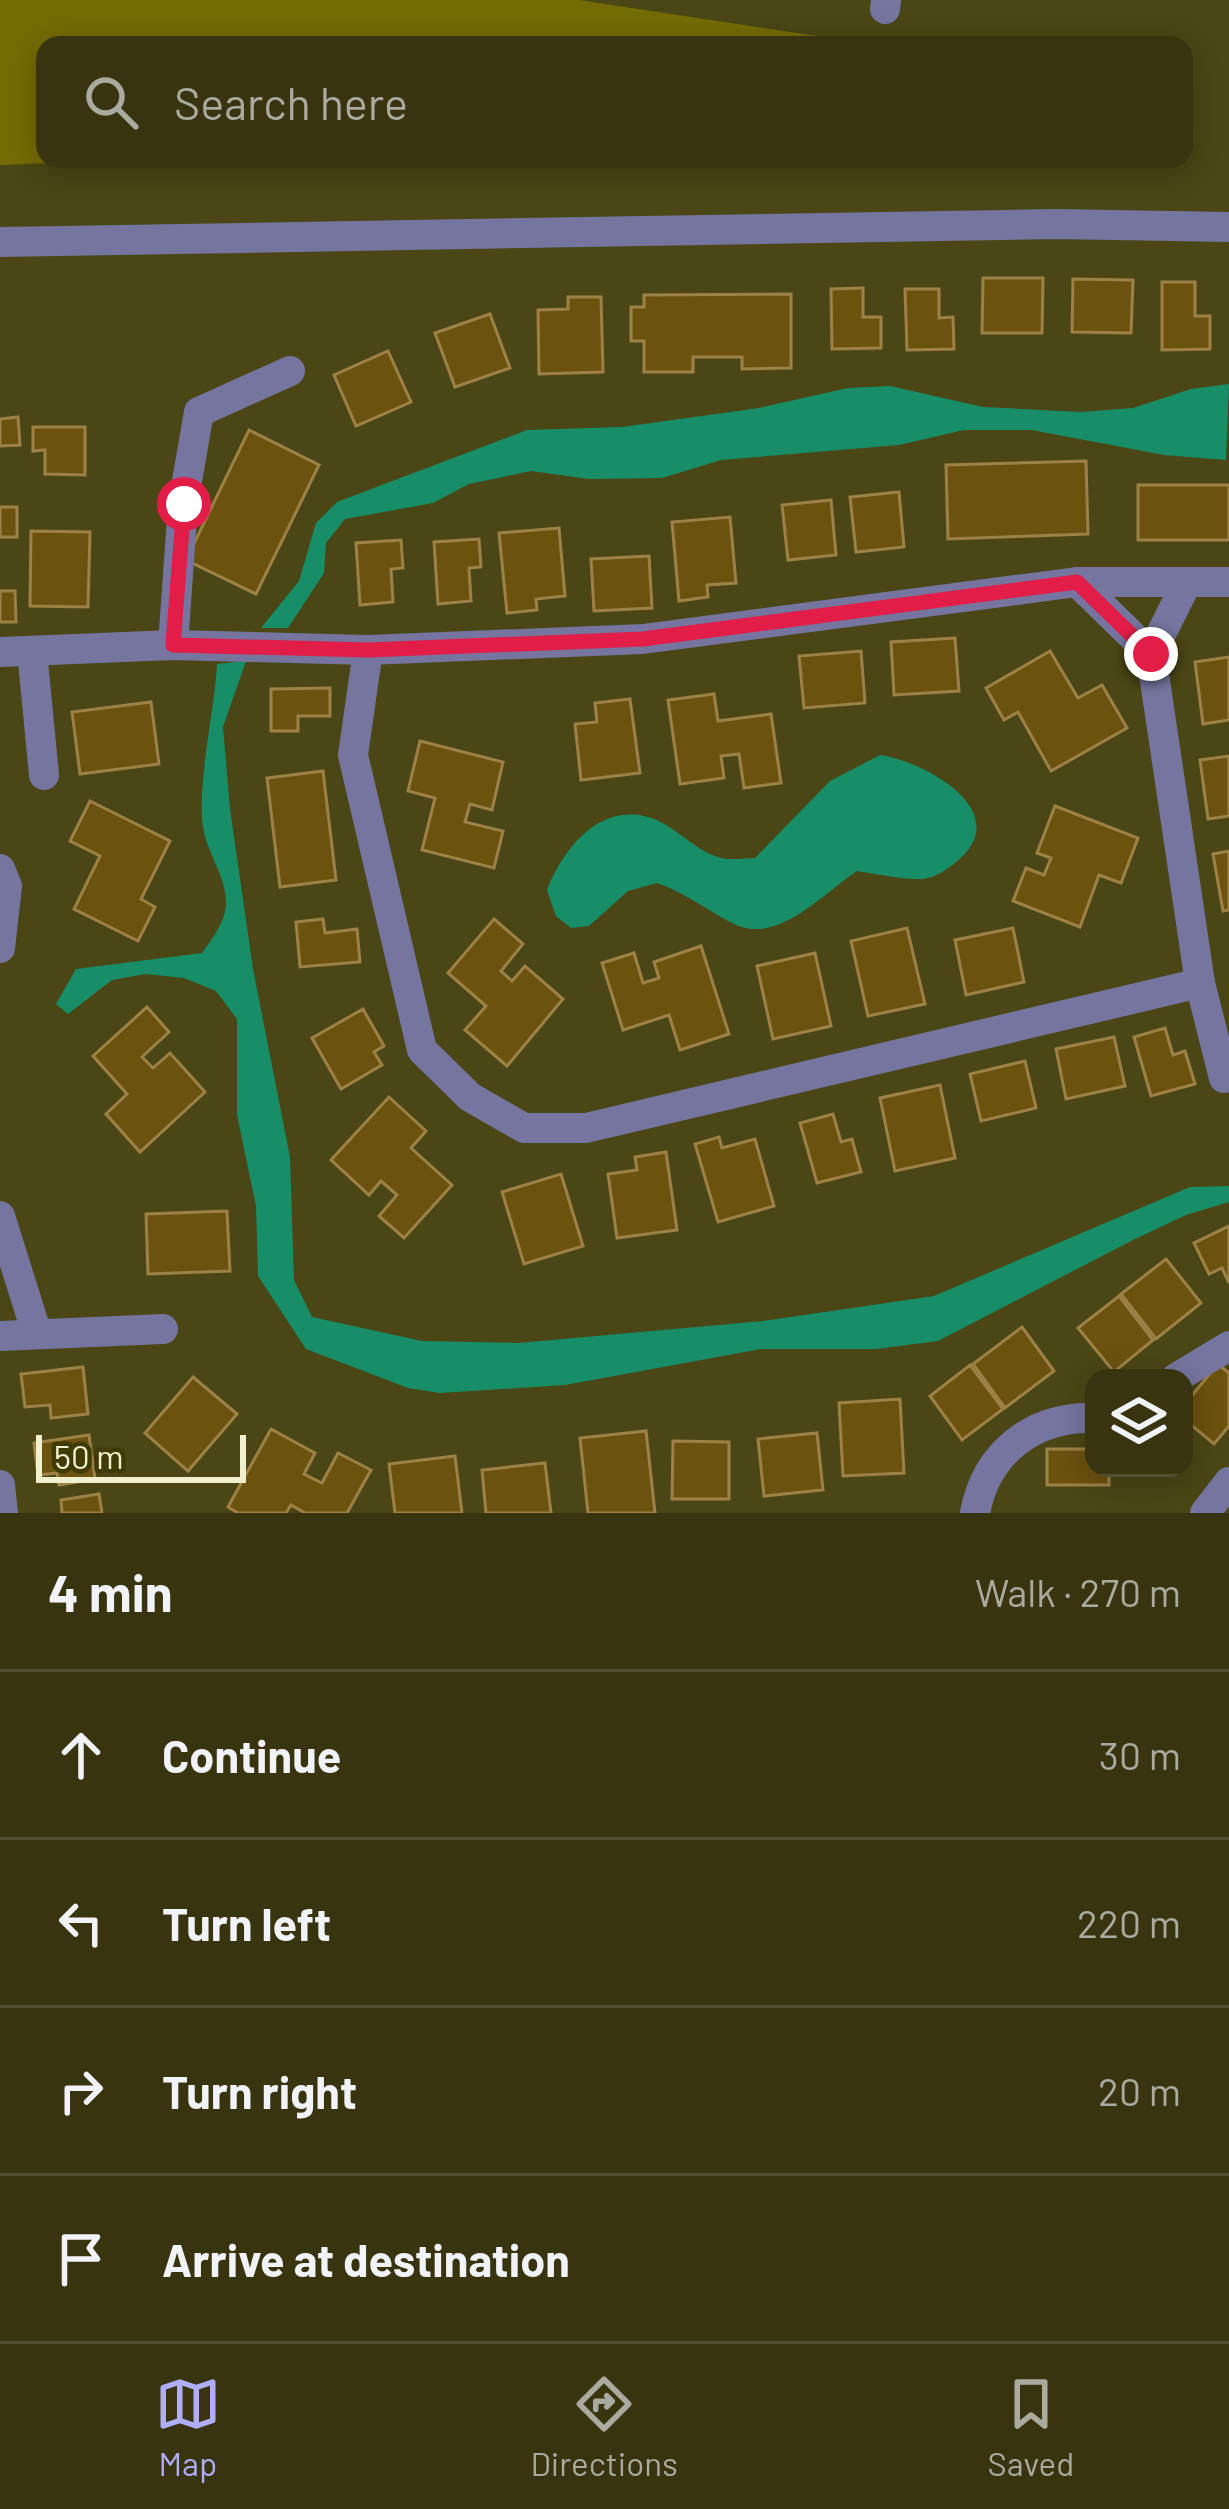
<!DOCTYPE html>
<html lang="en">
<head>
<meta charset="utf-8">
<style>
	body { margin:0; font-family:Barlow,sans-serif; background:#433f1e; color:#f1f3f6 }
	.controls { position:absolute; right:36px; bottom:36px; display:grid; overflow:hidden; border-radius:24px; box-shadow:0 6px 30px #0003 }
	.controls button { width:108px; height:108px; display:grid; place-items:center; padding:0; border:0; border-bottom:3px solid #524f30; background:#383410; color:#f1f3f6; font:60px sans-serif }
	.scale { position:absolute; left:36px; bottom:30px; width:210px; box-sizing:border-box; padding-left:12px; border:6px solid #f0efce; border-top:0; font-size:33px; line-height:42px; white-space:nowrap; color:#f0efce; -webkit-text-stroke:9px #3f3b07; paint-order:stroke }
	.stop { position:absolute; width:36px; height:36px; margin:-27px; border:9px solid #e11d48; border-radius:50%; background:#fff }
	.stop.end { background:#e11d48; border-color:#fff; box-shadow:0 3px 12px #0008 }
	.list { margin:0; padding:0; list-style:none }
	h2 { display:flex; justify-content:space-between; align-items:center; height:156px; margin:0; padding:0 48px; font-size:51px }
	h2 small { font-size:39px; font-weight:400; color:#abaa9f }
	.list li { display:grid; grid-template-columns:78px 1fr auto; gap:36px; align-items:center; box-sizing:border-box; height:168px; padding:0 48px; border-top:3px solid #524f30 }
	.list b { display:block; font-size:45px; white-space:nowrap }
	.list em { font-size:39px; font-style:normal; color:#abaa9f }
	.icon { flex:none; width:66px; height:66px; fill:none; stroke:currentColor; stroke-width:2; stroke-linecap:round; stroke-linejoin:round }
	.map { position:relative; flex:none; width:1229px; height:1513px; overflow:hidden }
	.search { position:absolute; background:#383410; box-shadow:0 6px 30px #0003; left:36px; right:36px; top:36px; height:132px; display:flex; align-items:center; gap:30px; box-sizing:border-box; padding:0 42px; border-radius:24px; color:#abaa9f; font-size:45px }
	.sheet { height:828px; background:#383410 }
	nav { display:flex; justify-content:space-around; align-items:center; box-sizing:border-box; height:168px; border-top:3px solid #524f30; background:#383410; font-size:33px; color:#abaa9f }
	nav a { display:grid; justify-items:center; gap:6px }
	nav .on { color:#b0aefa }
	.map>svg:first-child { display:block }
	.green { fill:#736b04 }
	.water { fill:#188e68 }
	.building { fill:#6c520f; stroke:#9d8146; stroke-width:3 }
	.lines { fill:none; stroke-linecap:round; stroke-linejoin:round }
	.minor { stroke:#75759f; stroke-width:30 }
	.route { stroke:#e11d48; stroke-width:15 }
</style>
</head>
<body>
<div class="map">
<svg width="1229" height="1513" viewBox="0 0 1229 1513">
	<rect width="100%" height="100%" fill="#4a4615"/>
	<!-- green -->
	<path class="green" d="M0 0H579L877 45H45V159H151L0 165Z"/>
	<!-- water -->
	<g class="water">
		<path d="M1229 384 1226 460 1164 455 1032 430H964L899 445 721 460 662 478 589 479 531 471 469 484 433 503 345 519 326 543 324 573 288 628H261L299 581 316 523 337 502 527 430 622 427 759 408 848 388 890 386 983 407 1081 412 1133 408 1191 389Z"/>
		<path d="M246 661 223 727 230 809 253 969 290 1157 294 1280 312 1317 422 1341 518 1343 763 1321 934 1296 1190 1187 1229 1186V1202L1186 1215 1133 1240 938 1341 876 1349H761L565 1385 440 1393 408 1388 306 1349 258 1276 256 1206 237 1115V1019L216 991 184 978 145 974 112 980 68 1014 56 1004 76 969 202 953C212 939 226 921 226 903 226 877 209 856 204 832 195 792 215 710 217 664Z"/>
		<path d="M880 755C924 761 1018 812 956 862 946 870 937 877 923 879 902 880 878 874 857 871 823 893 777 947 732 923 707 910 684 892 657 883L628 891 589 926 571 928 556 916 547 890C562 852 595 806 644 816 671 821 692 849 718 857 728 861 744 858 755 858L830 781Z"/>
	</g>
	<!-- building -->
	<g class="building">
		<path d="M983 278H1043L1042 333H982Z"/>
		<path d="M1073 279 1133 280 1131 333 1072 332Z"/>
		<path d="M1162 282H1195V316H1210V349L1162 350Z"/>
		<path d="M863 288V317H881V348L832 349 831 289Z"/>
		<path d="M905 289H939V318L953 317 954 349 907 350Z"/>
		<path d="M791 294V368L742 369V357H693V372H644V341H631V307H644V295Z"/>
		<path d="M568 297H601L603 372 539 374 538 310 568 309Z"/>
		<path d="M490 314 510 368 455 387 435 333Z"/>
		<path d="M388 351 411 402 356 426 334 375Z"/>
		<path d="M18 417 20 445 0 446V419Z"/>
		<path d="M33 427H85V475L45 474V450L33 451Z"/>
		<path d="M249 430 319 465 256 594 186 560Z"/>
		<path d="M1086 461 1088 534 948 539 946 465Z"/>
		<rect x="1138" y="485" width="91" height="55"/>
		<path d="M899 492 904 547 856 552 850 497Z"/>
		<path d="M831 500 836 555 788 560 782 505Z"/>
		<rect x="0" y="507" width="17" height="30"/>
		<path d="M730 517 736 583 707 585 708 597 679 601 672 522Z"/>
		<path d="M559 528 565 596 536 599 537 610 507 613 499 533Z"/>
		<path d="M31 531 90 532 88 607 30 606Z"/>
		<path d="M479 539 481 567 469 568 471 601 438 604 434 542Z"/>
		<path d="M401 540 403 568 391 569 393 602 360 605 356 543Z"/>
		<path d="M649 556 652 608 594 611 591 559Z"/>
		<path d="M0 591H15L16 622H0Z"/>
		<path d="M955 638 959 691 894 695 891 642Z"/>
		<path d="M861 651 865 703 804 708 799 656Z"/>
		<path d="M1050 651 1078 698 1102 685 1127 728 1051 771 1018 712 1004 720 986 688Z"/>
		<path d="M1229 657V720L1203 724 1195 662Z"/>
		<path d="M330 688V716H298V731H271V689Z"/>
		<path d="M714 694 718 721 771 714 781 783 744 788 739 754 721 756 724 778 680 784 668 700Z"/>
		<path d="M630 699 640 773 581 780 575 724 597 722 595 703Z"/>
		<path d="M151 702 159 764 80 774 72 712Z"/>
		<path d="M420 741 503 762 492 810 470 804 465 822 503 831 494 868 422 850 435 798 408 791Z"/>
		<path d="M1229 756V816L1208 819 1200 760Z"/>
		<path d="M323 771 336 880 280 887 267 778Z"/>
		<path d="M90 801 170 841 141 899 155 907 138 941 74 909 100 856 70 841Z"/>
		<path d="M1055 806 1138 838 1121 883 1099 875 1080 927 1013 901 1026 868 1044 875 1051 858 1037 853Z"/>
		<path d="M1229 851V910L1223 911 1213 854Z"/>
		<path d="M323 919 325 933 357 929 360 962 300 967 296 922Z"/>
		<path d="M494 919 523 944 501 971 512 981 525 966 563 999 507 1066 465 1030 486 1006 448 973Z"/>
		<path d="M907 928 925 1004 868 1016 851 941Z"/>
		<path d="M1013 928 1024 982 966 995 955 940Z"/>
		<path d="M701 946 729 1034 680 1050 669 1015 623 1030 602 963 634 953 643 983 659 978 654 962Z"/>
		<path d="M815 953 831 1026 773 1039 757 966Z"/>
		<path d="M147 1007 169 1032 142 1057 153 1068 170 1053 205 1092 140 1152 106 1114 127 1094 93 1056Z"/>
		<path d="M363 1009 384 1046 374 1052 382 1065 341 1089 312 1038Z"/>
		<path d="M1165 1028 1173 1055 1185 1051 1195 1084 1151 1096 1134 1037Z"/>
		<path d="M1114 1037 1125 1086 1066 1099 1056 1049Z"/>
		<path d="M1025 1061 1036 1108 981 1121 970 1074Z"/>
		<path d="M940 1085 955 1158 895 1171 880 1098Z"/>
		<path d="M389 1097 426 1131 411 1148 452 1185 404 1238 379 1216 397 1195 381 1181 369 1195 331 1160Z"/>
		<path d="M833 1114 841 1142 852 1139 861 1172 817 1183 800 1123Z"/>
		<path d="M719 1137 722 1148 755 1139 774 1206 718 1222 695 1144Z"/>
		<path d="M666 1152 677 1230 617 1238 608 1174 637 1170 635 1157Z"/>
		<path d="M561 1174 583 1246 524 1264 502 1192Z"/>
		<path d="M227 1211 230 1271 148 1274 146 1214Z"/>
		<path d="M1229 1226V1283L1222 1268 1209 1274 1194 1243Z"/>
		<path d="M1166 1259 1201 1303 1156 1339 1121 1294Z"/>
		<path d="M1119 1296 1153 1340 1114 1372 1078 1328Z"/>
		<path d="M1022 1327 1054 1371 1005 1408 973 1364Z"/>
		<path d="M1218 1364 1229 1373V1426L1214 1444 1184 1419V1405Z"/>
		<path d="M970 1365 1003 1409 962 1440 930 1396Z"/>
		<path d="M83 1367 88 1414 51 1418 50 1405 25 1407 21 1374Z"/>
		<path d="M193 1377 237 1414 188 1471 145 1433Z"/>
		<path d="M900 1399 904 1473 843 1476 839 1403Z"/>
		<path d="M271 1429 315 1453 304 1474 322 1483 338 1453 371 1470 347 1513H305L291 1505 286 1513H238L228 1507Z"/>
		<path d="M646 1431 655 1513H588L580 1438Z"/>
		<path d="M817 1433 823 1490 764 1496 758 1439Z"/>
		<path d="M89 1435 95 1479 59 1485 57 1473 38 1475 34 1443Z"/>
		<path d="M673 1441 729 1442V1499H672Z"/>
		<path d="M1047 1449H1094V1468H1109V1485H1047Z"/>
		<path d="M455 1456 462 1513H395L389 1464Z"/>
		<path d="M545 1463 551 1513H486L482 1470Z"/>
		<path d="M99 1494 102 1513H62L61 1500Z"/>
	</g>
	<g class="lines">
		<!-- minor -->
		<g class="minor">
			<path d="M885 9 886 0"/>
			<path d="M0 242 1056 224 1229 227"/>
			<path d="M1077 582 1151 654"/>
			<path d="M1187 582 1151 654 1200 983 1224 1078"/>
			<path d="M173 645 183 504 199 412 290 371"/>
			<path d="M368 650 353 755 422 1050 470 1097 524 1128H586L1200 983"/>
			<path d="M32 651 44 775"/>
			<path d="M0 652 173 645 368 650 643 639 1077 582H1229"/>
			<path d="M0 869 7 886 0 948"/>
			<path d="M0 1216 37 1334"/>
			<path d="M0 1336 163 1329"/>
			<path d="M1176 1378 1229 1346"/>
			<path d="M0 1485 3 1513"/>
			<path d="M975 1513C986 1453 1033 1416 1094 1418"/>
			<path d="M1205 1513 1229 1482"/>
		</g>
	</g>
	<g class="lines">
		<!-- route -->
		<path class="route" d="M184 504 173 645 368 650 643 639 1077 582 1151 654"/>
	</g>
</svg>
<div class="controls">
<button><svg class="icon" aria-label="layers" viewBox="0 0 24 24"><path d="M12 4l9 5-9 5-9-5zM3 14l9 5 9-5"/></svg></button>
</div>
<div class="scale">50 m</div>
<div class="stop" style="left:184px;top:504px"></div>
<div class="stop end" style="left:1151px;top:654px"></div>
<div class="search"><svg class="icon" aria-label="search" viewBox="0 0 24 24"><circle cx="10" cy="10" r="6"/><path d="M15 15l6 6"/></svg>Search here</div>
</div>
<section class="sheet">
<h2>4 min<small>Walk · 270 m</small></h2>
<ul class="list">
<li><svg class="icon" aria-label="ahead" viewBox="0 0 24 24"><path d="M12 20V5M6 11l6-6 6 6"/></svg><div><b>Continue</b></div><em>30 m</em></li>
<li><svg class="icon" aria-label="left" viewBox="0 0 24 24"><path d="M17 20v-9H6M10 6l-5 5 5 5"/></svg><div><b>Turn left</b></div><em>220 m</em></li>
<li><svg class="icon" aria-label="right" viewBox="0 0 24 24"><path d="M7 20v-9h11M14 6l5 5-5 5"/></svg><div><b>Turn right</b></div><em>20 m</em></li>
<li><svg class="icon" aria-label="arrive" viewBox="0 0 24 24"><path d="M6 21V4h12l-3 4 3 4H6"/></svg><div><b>Arrive at destination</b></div></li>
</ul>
</section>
<nav>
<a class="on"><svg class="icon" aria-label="map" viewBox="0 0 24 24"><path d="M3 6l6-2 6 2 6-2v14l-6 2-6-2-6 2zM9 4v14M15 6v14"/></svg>Map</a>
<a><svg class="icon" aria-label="directions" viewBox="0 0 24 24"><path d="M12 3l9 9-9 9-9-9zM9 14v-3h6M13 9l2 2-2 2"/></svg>Directions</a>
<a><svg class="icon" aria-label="saved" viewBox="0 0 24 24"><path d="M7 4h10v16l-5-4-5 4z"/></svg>Saved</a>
</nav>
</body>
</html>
